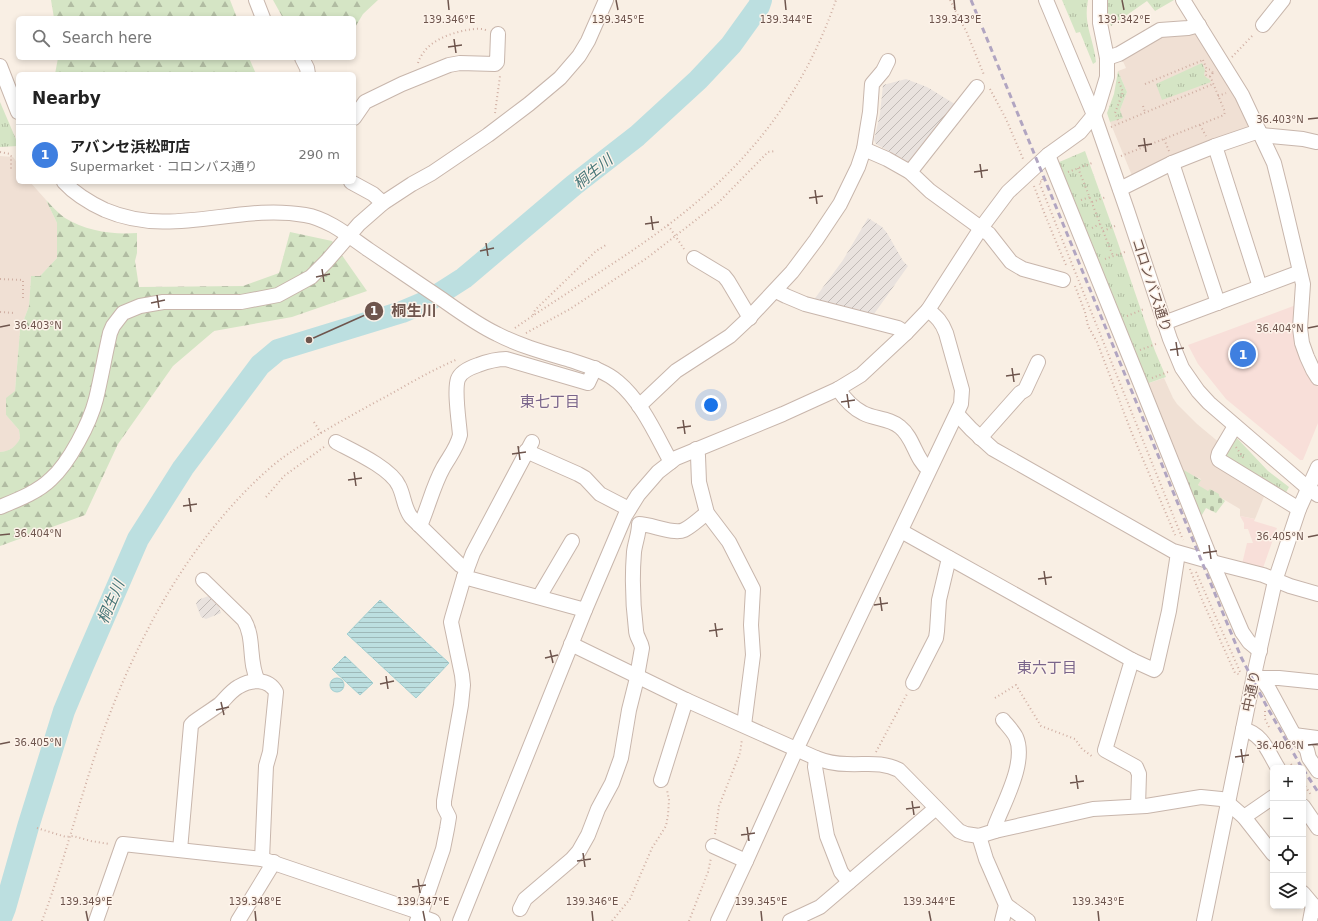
<!DOCTYPE html>
<html lang="en">
<head>
<meta charset="utf-8">
<style>
	body { margin:0; font-family:"DejaVu Sans","Noto Sans JP",sans-serif; background:#f2f2f2; color:#222 }
	.controls { position:absolute; right:12px; bottom:12px; display:grid; overflow:hidden; border-radius:6px; box-shadow:0 2px 6px #0003 }
	.controls button { width:36px; height:36px; display:grid; place-items:center; padding:0; border:0; border-bottom:1px solid #e0e0e0; background:#fff; color:#222; font:20px sans-serif }
	.you { position:absolute; left:711px; top:405px; width:14px; height:14px; margin:-10px; border:3px solid #fff; border-radius:50%; background:#1a73e8; box-shadow:0 0 0 6px #1a73e833 }
	.badge { display:grid; place-items:center; width:26px; height:26px; border-radius:50%; background:#d56558; color:#fff; font-size:13px; font-weight:700 }
	.pin { position:absolute; translate:-50% -50%; border:2px solid #fff; box-shadow:0 1px 4px #0006 }
	.list { margin:0; padding:0; list-style:none }
	h2 { display:flex; justify-content:space-between; align-items:center; height:52px; margin:0; padding:0 16px; font-size:17px }
	h2 small { font-size:13px; font-weight:400; color:#767676 }
	.list li { display:grid; grid-template-columns:26px 1fr auto; gap:12px; align-items:center; box-sizing:border-box; height:60px; padding:0 16px; border-top:1px solid #e0e0e0 }
	.list b { display:block; font-size:15px; white-space:nowrap }
	.list p { margin:0; font-size:13px; white-space:nowrap; color:#767676 }
	.list em { font-size:13px; font-style:normal; color:#767676 }
	.icon { flex:none; width:22px; height:22px; fill:none; stroke:currentColor; stroke-width:2; stroke-linecap:round; stroke-linejoin:round }
	.map { position:relative; flex:none; width:1318px; height:921px; overflow:hidden }
	.search { position:absolute; background:#fff; box-shadow:0 2px 6px #0003; left:16px; top:16px; width:340px; height:44px; display:flex; align-items:center; gap:10px; box-sizing:border-box; padding:0 14px; border-radius:6px; color:#767676; font-size:15px }
	.panel { position:absolute; background:#fff; box-shadow:0 2px 6px #0003; left:16px; top:72px; width:340px; height:112px; border-radius:6px }
	.map>svg:first-child { display:block }
	.residential { fill:#f0e0d4 }
	.commercial { fill:#f8dfd9 }
	.industrial { fill:url(#industrial-furrows) }
	.grass { fill:url(#grass-tufts) }
	.forest { fill:url(#forest-firs) }
	.cemetery { fill:url(#cemetery-stones) }
	.water { fill:url(#water-rules); stroke:#a3cfd1 }
	.lines { fill:none; stroke-linecap:round; stroke-linejoin:round }
	.river { stroke:#bcdfe0; stroke-width:22 }
	.minor-casing { stroke:#c8b6ac; stroke-width:16 }
	.path { stroke:#d0afa3; stroke-width:2; stroke-dasharray:1 3; stroke-linecap:butt }
	.minor { stroke:#fff; stroke-width:14 }
	.rail { stroke:#b1a5c1; stroke-width:3; stroke-dasharray:6 4; stroke-linecap:butt }
	.ticks { fill:none; stroke:#6e554d; stroke-width:1.5 }
	.labels { text-anchor:middle; stroke-width:3; stroke-linejoin:round; paint-order:stroke }
	.street-label { font-size:14px; fill:#6e554d; stroke:#fdf3ea }
	.water-label { font-size:15px; font-style:italic; fill:#477779; stroke:#fdf3ea }
	.neighbourhood-label { font-size:15px; fill:#7a658b; stroke:#fdf3ea }
	.ticks-label { font-size:10px; text-anchor:middle; fill:#6e554d; stroke:#fdf3ea; stroke-width:3; stroke-linejoin:round; paint-order:stroke }
	.leader { fill:none; stroke:#6e554d; stroke-width:1.5 }
	.callout-dot { fill:#6e554d; stroke:#fdf3ea; stroke-width:1.5 }
	.mark-label { font-size:12px; text-anchor:middle; font-weight:bold; fill:#fff }
	.callout-label { font-size:15px; text-anchor:middle; font-weight:bold; fill:#6e554d; stroke:#fdf3ea; stroke-width:3; stroke-linejoin:round; paint-order:stroke }
</style>
</head>
<body>
<div class="map">
<svg width="1318" height="921" viewBox="0 0 1318 921">
	<defs>
		<pattern id="industrial-furrows" width="10" height="10" patternUnits="userSpaceOnUse"><rect width="10" height="10" fill="#e9e2de"/><path d="M-1 1l2-2M0 10L10 0M9 11l2-2" fill="none" stroke="#c1bab6"/></pattern>
		<pattern id="grass-tufts" width="24" height="20" patternUnits="userSpaceOnUse"><rect width="24" height="20" fill="#d5e5c5"/><path d="M3 7l-1-3M5 7V3M7 7l1-3M15 17l-1-3M17 17v-4M19 17l1-3" fill="none" stroke="#b1bca2"/></pattern>
		<pattern id="forest-firs" width="22" height="20" patternUnits="userSpaceOnUse"><rect width="22" height="20" fill="#d5e5c5"/><path d="M5 1l3.5 6h-7zM16 11l3.5 6h-7z" fill="#b1bca2"/></pattern>
		<pattern id="cemetery-stones" width="16" height="16" patternUnits="userSpaceOnUse"><rect width="16" height="16" fill="#d5e5c5"/><path d="M2 7V4a2 2 0 0 1 4 0v3zM10 15v-3a2 2 0 0 1 4 0v3z" fill="#b1bca2"/></pattern>
		<pattern id="water-rules" width="6" height="5" patternUnits="userSpaceOnUse"><rect width="6" height="5" fill="#bcdfe0"/><path d="M0 2.5h6" fill="none" stroke="#9db8b8"/></pattern>
	</defs>
	<rect width="100%" height="100%" fill="#f9efe4"/>
	<!-- residential -->
	<g class="residential">
		<path d="M1164 31 1197 32 1232 88 1249 123 1246 129 1133 178 1110 122 1119 118 1120 110 1127 92 1118 71 1126 68 1121 57Z"/>
		<path d="M0 156 13 157 18 164V182H30L46 200 57 223V258L40 276H31L29 306 20 330 15 391 6 415 19 430 20 438 16 446 7 451 0 452Z"/>
		<path d="M1164 378 1173 398 1177 404 1197 424 1221 444 1265 494 1255 519 1240 516V509L1218 496 1219 494 1208 492 1198 485 1201 479 1180 470 1146 384Z"/>
	</g>
	<!-- commercial -->
	<g class="commercial">
		<path d="M1296 305 1305 364 1318 387V423L1303 460H1300L1226 399 1198 364 1188 345Z"/>
		<path d="M1240 516 1255 519 1254 521 1277 528 1263 568 1242 564 1247 543H1253L1248 529H1244V523Z"/>
	</g>
	<!-- industrial -->
	<g class="industrial">
		<path d="M906 79 927 87 958 106 912 164 876 144 874 140 880 114 883 85Z"/>
		<path d="M868 218 882 227 887 233 903 261 908 266 874 314 877 318 813 301 843 260Z"/>
		<path d="M211 595 216 597 221 613 206 619 201 617 196 604 198 600Z"/>
	</g>
	<!-- grass -->
	<g class="grass">
		<path d="M1062 0H1088C1083 25 1094 39 1096 62L1093 64 1080 32 1076 33Z"/>
		<path d="M1107 0H1174L1155 11 1147 1 1111 26 1108 20Z"/>
		<path d="M1202 63 1205 70 1204 75 1207 78 1209 79 1211 82 1162 100 1156 84Z"/>
		<path d="M1118 71 1127 92 1120 110 1123 118 1110 122 1107 113 1114 94Z"/>
		<path d="M0 102 18 144V146L0 147Z"/>
		<path d="M1085 151 1117 240 1155 351 1166 377 1146 384 1057 163Z"/>
		<path d="M1235 436 1268 471 1289 487 1284 496 1224 459 1227 446Z"/>
	</g>
	<!-- forest -->
	<g class="forest">
		<path d="M51 0H230L237 18H54Z"/>
		<path d="M273 0H378L363 14 354 29V18H283Z"/>
		<path d="M58 58H249L256 74H55Z"/>
		<path d="M46 200C52 206 58 213 65 218 86 231 113 235 137 233V253L135 261 139 287 243 286 279 273 290 232 332 241 367 291 292 317 214 331 173 366 118 444 85 515 0 546V452C10 451 16 447 20 438L19 430 6 415V398L15 391 20 330 29 306 31 276H40L57 258V223Z"/>
	</g>
	<!-- cemetery -->
	<path class="cemetery" d="M1182 469 1201 480 1198 485 1208 491 1210 489 1219 494V496L1225 501 1216 513 1206 508 1200 518 1180 470Z"/>
	<!-- water -->
	<g class="water">
		<path d="M380 600 449 663 416 698 347 634Z"/>
		<path d="M345 656 373 683 360 695 332 669Z"/>
		<circle cx="337" cy="685" r="7"/>
	</g>
	<g class="lines">
		<!-- river -->
		<path class="river" d="M0 921 5 908 28 827 64 711 82 668 138 539 183 468 260 365 278 350 402 312 428 301 464 278 574 185 637 136 698 80 731 45 759 6 761 0"/>
		<defs>
			<g id="minor">
				<path d="M256 0 263 18"/>
				<path d="M1046 0 1094 115 1127 210 1170 339 1182 368 1198 391 1209 403 1309 489 1318 495"/>
				<path d="M1183 0 1242 95 1274 163 1282 195 1303 284 1300 328 1302 343 1307 357 1313 370 1318 378"/>
				<path d="M1263 25 1283 0"/>
				<path d="M302 58 307 68 308 74"/>
				<path d="M1107 58 1119 54 1160 30 1188 28 1199 25"/>
				<path d="M0 66 18 112"/>
				<path d="M354 118 365 102 402 84 449 65 460 63 495 64 497 62 498 34"/>
				<path d="M1261 135 1303 139 1316 142"/>
				<path d="M1215 146 1260 287"/>
				<path d="M864 149 887 159 910 172 930 191 989 234 1011 262 1016 265 1023 269 1063 280"/>
				<path d="M1048 155 1141 385 1212 562 1242 632 1249 642 1260 651"/>
				<path d="M1172 163 1218 303"/>
				<path d="M910 172 977 87"/>
				<path d="M64 182C75 194 90 203 105 210 173 239 236 203 305 215 329 219 350 237 369 250 394 267 418 283 443 300 460 312 478 325 497 334 520 346 546 353 570 360 587 366 604 370 618 382 642 402 656 435 671 462"/>
				<path d="M351 182 373 194 383 203"/>
				<path d="M1120 189 1172 163 1215 146 1259 131"/>
				<path d="M694 258 724 276 728 281 750 318"/>
				<path d="M776 291 786 296 805 304 898 328 906 333"/>
				<path d="M1164 323 1300 272"/>
				<path d="M838 389C844 398 853 408 863 413 874 419 890 418 900 427 914 438 915 459 929 470"/>
				<path d="M639 406 676 371 730 336 747 320 792 272 816 240 840 204 858 167 864 149 867 130 870 112 872 84 883 71 888 61"/>
				<path d="M957 414 971 429 993 449 1173 551 1212 562 1263 575 1290 586 1318 594"/>
				<path d="M1235 426 1219 453 1218 457 1219 460 1299 509"/>
				<path d="M980 438 1020 393 1025 390 1038 362"/>
				<path d="M336 442C353 451 391 468 399 486 404 496 404 508 411 517L460 565 467 569"/>
				<path d="M696 449 698 456 699 482 707 513 729 542 753 589 751 625 753 655 744 725"/>
				<path d="M526 451 578 474 585 478 600 494 629 509"/>
				<path d="M0 507C17 500 38 492 51 479 69 463 90 423 96 399 101 378 105 355 110 333L113 326 123 313 140 306 163 302H241L278 295 311 277 327 261 359 224 383 203 412 184 432 173 488 135 529 104 560 78 579 56 588 41 606 0"/>
				<path d="M419 525 422 521C429 504 434 484 443 468 449 457 457 448 460 435 459 422 454 390 458 379 461 371 472 367 478 365 486 362 497 359 506 359L588 383 595 368"/>
				<path d="M901 531 1132 660 1154 670 1156 668 1169 611 1178 553"/>
				<path d="M464 577 585 610"/>
				<path d="M203 580 244 620C255 638 248 662 258 681"/>
				<path d="M539 597 572 541"/>
				<path d="M571 644 686 700 816 758C826 762 836 764 847 764 866 765 881 761 899 770L954 826 959 831 966 834 979 836 995 831 1093 809 1146 806 1201 797 1221 799 1228 803 1244 817 1273 854"/>
				<path d="M1132 660 1105 750 1136 767 1139 774 1138 806"/>
				<path d="M1254 675 1261 678 1269 689 1294 735 1302 743 1307 750 1309 758 1318 771"/>
				<path d="M1261 678H1279L1318 682"/>
				<path d="M913 683 936 638 937 631 939 600 949 558"/>
				<path d="M1243 729C1263 734 1268 752 1278 768"/>
				<path d="M1294 735 1318 738"/>
				<path d="M816 758 815 767 827 836 841 872 849 882"/>
				<path d="M661 780 686 700"/>
				<path d="M1303 806 1318 828"/>
				<path d="M1244 817 1273 797"/>
				<path d="M995 831V826C1004 802 1027 762 1016 737 1013 731 1007 725 1003 720"/>
				<path d="M979 836 986 859 1006 905 1002 921"/>
				<path d="M713 846 746 861"/>
				<path d="M180 850 191 725 194 722C202 716 212 710 220 704 226 698 231 691 238 687 251 679 268 678 276 692L270 752 266 766 262 859"/>
				<path d="M1303 893 1318 911"/>
				<path d="M1006 905 1028 921"/>
				<path d="M520 909 525 899 572 859 579 851 588 835 598 809 612 783 621 758 629 710 636 682 642 648C641 641 636 637 636 630 633 606 632 577 634 552 635 543 639 534 639 524 651 524 674 535 684 530 692 526 700 518 707 513"/>
				<path d="M96 921 123 844 262 859 413 910 425 918 433 921"/>
				<path d="M238 921 274 862"/>
				<path d="M417 921 420 916 443 849 447 829 449 817 444 807V801L461 705 463 685 462 675 451 622 452 618 464 577 473 553 532 442"/>
				<path d="M460 921 585 610 625 516 638 495 658 472 676 458 783 414 838 389 861 375 906 333 928 310 981 228 1008 192 1048 155 1080 132 1094 115 1098 107 1107 77V58L1100 23V0"/>
				<path d="M718 921 746 861 796 750 961 404 962 390 946 333C942 322 937 317 928 310"/>
				<path d="M790 921 820 907 936 808"/>
				<path d="M1204 921 1254 675 1275 581 1299 509 1318 467"/>
				<path d="M1310 921 1313 905"/>
			</g>
		</defs>
		<!-- minor casing -->
		<use href="#minor" class="minor-casing"/>
		<!-- path -->
		<g class="path">
			<path d="M950 0 967 33 984 75"/>
			<path d="M1232 57 1254 34"/>
			<path d="M1203 60 1207 70"/>
			<path d="M418 63C425 42 447 34 467 30 473 29 480 28 486 30"/>
			<circle cx="1209" cy="73" r="3.5"/>
			<path d="M1119 82 1123 92 1115 113 1119 123"/>
			<path d="M1145 84 1203 60"/>
			<path d="M990 89 1006 119 1024 161"/>
			<path d="M1218 96 1226 93"/>
			<path d="M1143 106 1145 112"/>
			<path d="M495 113 500 76"/>
			<path d="M1200 125 1206 136"/>
			<path d="M1111 127 1213 84"/>
			<path d="M1164 139 1169 151"/>
			<path d="M0 152 10 154 11 156V171"/>
			<path d="M1121 156 1224 115 1225 112 1210 76"/>
			<path d="M1078 168 1113 256"/>
			<path d="M1068 172 1092 163"/>
			<path d="M1042 179 1043 181 1039 182 1183 540"/>
			<path d="M1034 186C1044 213 1055 240 1067 267"/>
			<path d="M1081 200 1090 197"/>
			<path d="M1092 202 1106 197"/>
			<path d="M668 225 684 249"/>
			<path d="M1092 228 1100 224"/>
			<path d="M1103 231 1115 226"/>
			<path d="M1105 259 1125 252"/>
			<path d="M0 279 23 280V298"/>
			<path d="M1075 286 1085 312 1088 326 1097 342 1131 431 1176 537"/>
			<path d="M0 312 14 313"/>
			<path d="M533 315 535 310 596 251 606 245"/>
			<path d="M1127 316 1144 309"/>
			<path d="M515 328C565 293 619 262 668 225 748 165 803 95 836 0"/>
			<path d="M526 333 570 309 647 258 719 202 768 152 775 151"/>
			<path d="M1140 350 1156 344"/>
			<path d="M1152 378 1168 372"/>
			<path d="M314 422 321 433"/>
			<path d="M1236 447 1244 459"/>
			<path d="M266 497 284 476 324 447"/>
			<path d="M1190 569 1203 602 1235 673 1241 675"/>
			<path d="M1196 572 1241 674"/>
			<path d="M995 698 1016 685 1041 726 1075 739 1082 749 1093 757"/>
			<path d="M1265 711V719L1270 729"/>
			<path d="M876 752 907 694"/>
			<path d="M1291 764 1294 768"/>
			<path d="M1303 783 1311 795"/>
			<path d="M37 828 66 837 73 836 91 841 109 844"/>
			<path d="M715 834 719 806 740 753 742 739"/>
			<path d="M42 921C65 860 80 797 102 735 137 637 191 537 271 467 285 455 300 446 316 436 339 422 363 409 387 396 410 383 434 369 458 359"/>
			<path d="M612 921 630 899 652 848 666 826 668 815 669 800 667 790"/>
			<path d="M689 921 708 872 711 858"/>
		</g>
		<!-- minor -->
		<use href="#minor" class="minor"/>
		<!-- rail -->
		<g class="rail">
			<path d="M971 0 1241 657 1267 707 1302 768"/>
			<path d="M1303 769 1318 792"/>
		</g>
	</g>
	<!-- ticks -->
	<path class="ticks" d="M448 0 449 10M616 0 618 10M785 0 786 10M954 0 955 10M1122 0 1124 10M454 39 456 53M448 47 462 45M1308 119 1318 118M1144 138 1146 152M1138 146 1152 144M980 164 982 178M974 172 988 170M815 190 817 204M809 198 823 196M651 216 653 230M645 224 659 222M486 243 488 256M480 251 494 248M322 269 324 282M316 277 330 274M157 295 159 308M151 303 165 300M0 327 10 325M1308 328 1318 326M1176 342 1178 356M1170 350 1184 348M1012 368 1014 382M1006 376 1020 374M847 394 849 408M841 402 855 400M683 420 685 434M677 428 691 426M518 446 520 460M512 454 526 452M354 472 356 486M348 480 362 478M189 498 191 512M183 506 197 504M0 535 10 534M1308 537 1318 535M1209 545 1211 559M1203 553 1217 551M1044 571 1046 585M1038 579 1052 577M880 597 882 611M874 605 888 603M715 623 717 637M709 631 723 629M550 650 553 663M545 658 558 655M386 676 388 689M380 684 394 681M221 702 224 715M216 710 229 707M0 744 10 742M1308 745 1318 744M1241 749 1243 763M1235 757 1249 755M1076 775 1078 789M1070 783 1084 781M912 801 914 815M906 809 920 807M747 827 749 841M741 835 755 833M583 853 585 867M577 861 591 859M418 879 420 893M412 887 426 885M86 911 88 921M255 911 256 921M423 911 425 921M592 911 593 921M761 911 762 921M929 911 931 921M1098 911 1099 921"/>
	<g class="labels">
		<!-- street labels -->
		<g class="street-label">
			<text transform="translate(1152 285) rotate(72)" y="5">コロンバス通り</text>
			<text transform="translate(1251 691) rotate(-78)" y="5">中通り</text>
		</g>
		<!-- water labels -->
		<g class="water-label">
			<text transform="translate(593 172) rotate(-39)" y="5">桐生川</text>
			<text transform="translate(111 602) rotate(-67)" y="5">桐生川</text>
		</g>
		<!-- neighbourhood labels -->
		<g class="neighbourhood-label">
			<text x="550" y="407">東七丁目</text>
			<text x="1047" y="673">東六丁目</text>
		</g>
	</g>
	<g class="ticks-label">
		<text x="449" y="23">139.346°E</text>
		<text x="618" y="23">139.345°E</text>
		<text x="786" y="23">139.344°E</text>
		<text x="955" y="23">139.343°E</text>
		<text x="1124" y="23">139.342°E</text>
		<text x="1280" y="123">36.403°N</text>
		<text x="38" y="329">36.403°N</text>
		<text x="1280" y="332">36.404°N</text>
		<text x="38" y="537">36.404°N</text>
		<text x="1280" y="540">36.405°N</text>
		<text x="38" y="746">36.405°N</text>
		<text x="1280" y="749">36.406°N</text>
		<text x="86" y="905">139.349°E</text>
		<text x="255" y="905">139.348°E</text>
		<text x="423" y="905">139.347°E</text>
		<text x="592" y="905">139.346°E</text>
		<text x="761" y="905">139.345°E</text>
		<text x="929" y="905">139.344°E</text>
		<text x="1098" y="905">139.343°E</text>
	</g>
	<!-- callouts -->
	<path class="leader" d="M309 340L374 311"/>
	<g class="callout-dot">
		<circle cx="309" cy="340" r="4"/>
		<circle cx="374" cy="311" r="10"/>
	</g>
	<g class="mark-label">
		<text x="374" y="315">1</text>
	</g>
	<g class="callout-label">
		<text x="414" y="316">桐生川</text>
	</g>
</svg>
<div class="controls">
<button>+</button>
<button>−</button>
<button><svg class="icon" aria-label="locate" viewBox="0 0 24 24"><circle cx="12" cy="12" r="6"/><path d="M12 2v4M12 18v4M2 12h4M18 12h4"/></svg></button>
<button><svg class="icon" aria-label="layers" viewBox="0 0 24 24"><path d="M12 4l9 5-9 5-9-5zM3 14l9 5 9-5"/></svg></button>
</div>
<div class="you"></div>
<div class="pin badge" style="left:1243px;top:354px;background:#3f7fe0">1</div>
<div class="search"><svg class="icon" aria-label="search" viewBox="0 0 24 24"><circle cx="10" cy="10" r="6"/><path d="M15 15l6 6"/></svg>Search here</div>
<section class="panel">
<h2>Nearby<small></small></h2>
<ul class="list">
<li><span class="badge" style="background:#3f7fe0">1</span><div><b>アバンセ浜松町店</b><p>Supermarket · コロンバス通り</p></div><em>290 m</em></li>
</ul>
</section>
</div>
</body>
</html>
